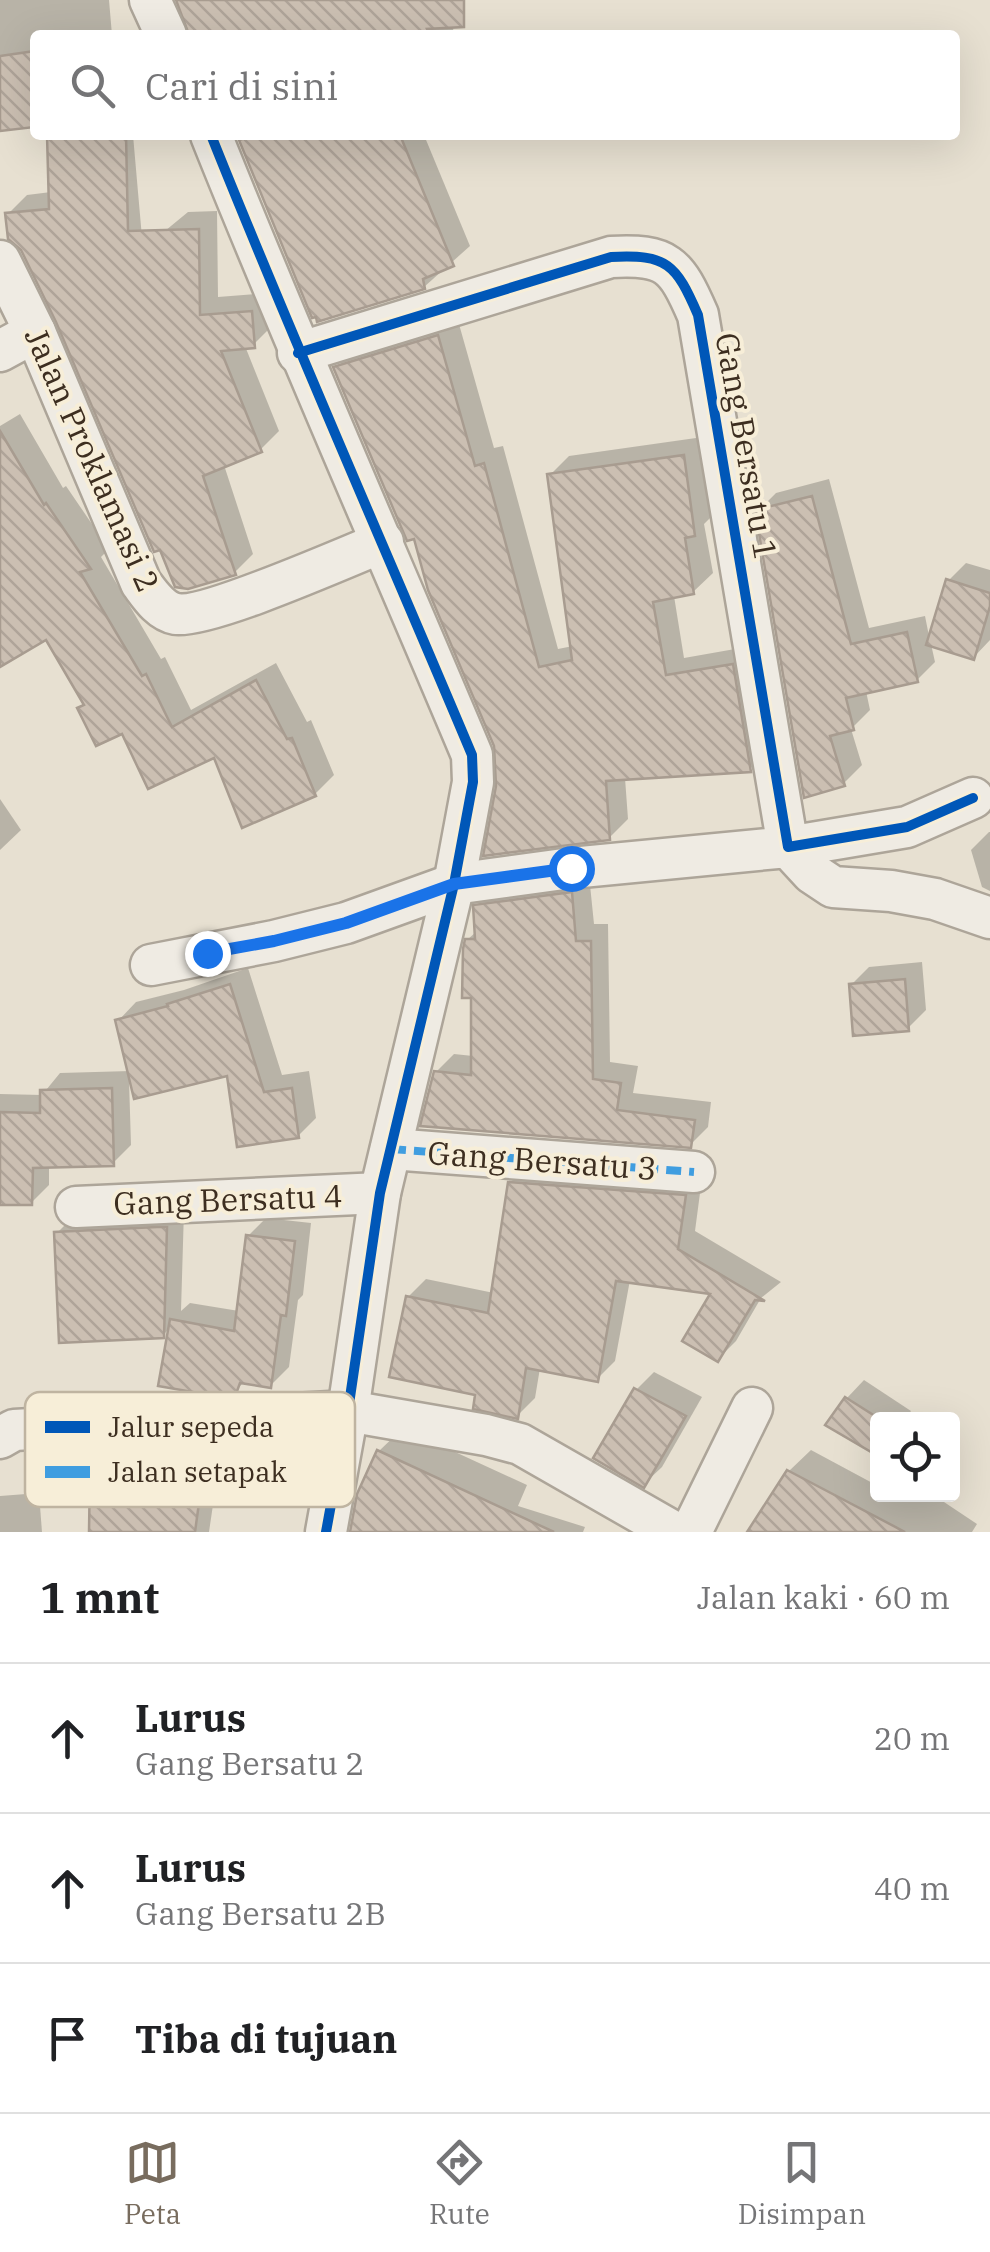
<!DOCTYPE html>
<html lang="id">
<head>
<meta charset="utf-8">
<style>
	body { margin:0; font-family:"IBM Plex Serif",serif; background:#f6f6f6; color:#202124 }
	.controls { position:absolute; right:30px; bottom:30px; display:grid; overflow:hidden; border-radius:10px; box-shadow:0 10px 40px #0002 }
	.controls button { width:90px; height:90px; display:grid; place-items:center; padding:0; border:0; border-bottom:2px solid #e0e0e0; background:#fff; color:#202124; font:50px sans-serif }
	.stop { position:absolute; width:30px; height:30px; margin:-22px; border:8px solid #1a73e8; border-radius:50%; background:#fff }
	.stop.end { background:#1a73e8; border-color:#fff; box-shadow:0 2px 10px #0008 }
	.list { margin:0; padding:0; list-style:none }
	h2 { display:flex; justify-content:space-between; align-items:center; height:130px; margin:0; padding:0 40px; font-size:42px }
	h2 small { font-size:32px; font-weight:400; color:#757577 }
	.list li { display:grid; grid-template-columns:65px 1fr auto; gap:30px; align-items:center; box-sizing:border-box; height:150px; padding:0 40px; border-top:2px solid #e0e0e0 }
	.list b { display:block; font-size:38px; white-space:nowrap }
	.list p { margin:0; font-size:32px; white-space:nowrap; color:#757577 }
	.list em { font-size:32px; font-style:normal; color:#757577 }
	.icon { flex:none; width:55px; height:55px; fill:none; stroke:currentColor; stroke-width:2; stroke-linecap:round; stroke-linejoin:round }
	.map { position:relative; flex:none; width:990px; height:1532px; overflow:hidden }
	.search { position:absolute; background:#fff; box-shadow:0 10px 40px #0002; left:30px; right:30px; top:30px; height:110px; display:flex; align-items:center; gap:25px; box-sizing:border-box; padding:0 35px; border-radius:10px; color:#757577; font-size:38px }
	.sheet { height:580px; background:#fff }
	nav { display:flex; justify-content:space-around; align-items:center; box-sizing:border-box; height:140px; border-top:2px solid #e0e0e0; background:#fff; font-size:28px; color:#757577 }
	nav a { display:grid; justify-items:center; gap:5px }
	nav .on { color:#786c5e }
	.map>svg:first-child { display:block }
	.shadow { fill:#0003 }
	.building { fill:url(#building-back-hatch); stroke:#a89c90; stroke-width:2.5 }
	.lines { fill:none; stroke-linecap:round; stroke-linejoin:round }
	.minor-casing { stroke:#ada599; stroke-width:45 }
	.minor { stroke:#efebe3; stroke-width:40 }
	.quiet { stroke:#3f9de0; stroke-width:8; stroke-dasharray:15 8; stroke-linecap:butt }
	.cycleway-casing { stroke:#f7eed8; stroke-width:16 }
	.cycleway { stroke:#0057b8; stroke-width:10 }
	.route { stroke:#1a73e8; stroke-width:12 }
	.labels { text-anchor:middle; stroke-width:8; stroke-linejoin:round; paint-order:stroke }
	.street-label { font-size:32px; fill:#3d2e20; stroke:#f7eed8 }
	.key { fill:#f7eed8; stroke:#bfb4a1; stroke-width:2.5 }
	.key-label { font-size:28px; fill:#3d2e20 }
</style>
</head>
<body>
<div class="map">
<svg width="990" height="1532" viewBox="0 0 990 1532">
	<defs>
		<pattern id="building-back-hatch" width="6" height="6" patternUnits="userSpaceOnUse" patternTransform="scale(2.5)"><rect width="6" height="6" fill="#cbbfb2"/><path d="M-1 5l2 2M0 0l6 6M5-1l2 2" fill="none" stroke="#afa499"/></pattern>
	</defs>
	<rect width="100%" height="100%" fill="#e7e0d1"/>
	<!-- shadow -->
	<g class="shadow">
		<path d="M0 0H109L112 35H35V124L0 129Z"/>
		<path d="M178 0H438L456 35H197Z"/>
		<path d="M49 135H133L143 249 188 212 217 211 218 297 270 293 272 326 253 345 245 346 279 431 260 450 224 465 253 554 234 573 59 321 8 214 27 195 51 192Z"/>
		<path d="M248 135H424L470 246 424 287 242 141Z"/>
		<path d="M457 317 494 448 503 446 558 649 573 646 550 475 569 456 703 437 713 515 704 524 713 573 693 592 674 596 684 658 752 646 769 750 750 769 625 778 628 819 609 838 499 786 497 746 415 536 336 368 355 349Z"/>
		<path d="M20 414 63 488 66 486 109 549 101 557 161 659 165 657 191 710 276 663 307 722 311 720 334 775 315 794 215 755 123 730 80 708 86 703 47 636 0 664V426Z"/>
		<path d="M829 479 869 628 925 616 930 641 948 581 966 563 990 570V640L974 657 931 644 935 662 917 680 866 691 870 710 851 729 862 765 844 783 758 511 776 493Z"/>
		<path d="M0 799 21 830 0 850Z"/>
		<path d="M989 832H990V891L982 887 971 850Z"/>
		<path d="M589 875 594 924H608L610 1062 638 1066 633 1093 711 1102 708 1127 690 1145 436 1072 454 1054 473 1056V996L467 940 477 931 476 906 494 888Z"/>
		<path d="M922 962 926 1010 908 1028 851 985 869 967Z"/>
		<path d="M248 968 282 1075 309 1071 316 1118 298 1136 229 1073 129 1080 131 1145 113 1163 49 1165V1185L31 1203H0V1094L42 1095 60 1073 130 1071 118 1021 136 1002 184 990Z"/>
		<path d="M528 1165 702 1178 695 1231 781 1282 761 1298 736 1341 718 1359 714 1292 630 1280 615 1361 597 1379 540 1368 535 1398 517 1416 478 1393 408 1297 426 1279 494 1293 510 1183Z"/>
		<path d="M184 1210 181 1311 190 1303 239 1311 248 1236 266 1218 311 1223 303 1295 298 1300 289 1367 271 1385 245 1381 235 1391 171 1327 163 1335 57 1233 75 1215Z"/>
		<path d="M654 1372 702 1397 662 1467 644 1484 636 1390Z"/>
		<path d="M864 1380 911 1411 905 1420H878L847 1398Z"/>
		<path d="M403 1428 527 1485 518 1506 585 1527 583 1532H353L379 1451Z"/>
		<path d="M811 1450 878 1486V1494H932L977 1524 972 1532H750L789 1471Z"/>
		<path d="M111 1452 160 1453V1456L219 1464 209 1532H91L93 1470Z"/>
		<path d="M39 1493 42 1532H0V1496Z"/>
	</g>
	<!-- building -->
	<g class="building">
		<path d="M176 0H464V27L427 29 430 35H382L380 32 189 35Z"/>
		<path d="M35 51V127L0 131V56Z"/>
		<path d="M47 135H126L128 231 199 229 200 315 252 311 255 348 221 351 262 452 203 476 236 575 188 589 175 587 160 550 154 552 56 322 21 250 8 239 5 213 49 209Z"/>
		<path d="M254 135H400L454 266 423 279 425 289 317 322 316 317 312 318 239 140Z"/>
		<path d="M438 335 475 466 484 463 539 667 572 660 547 474 684 455 695 536 685 538 694 594 653 602 666 675 733 664 751 772 606 781 610 840 483 856 496 786 494 746 428 590 414 539 407 541 333 367Z"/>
		<path d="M0 431 44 505 46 503 91 569 80 572 142 676 146 674 172 727 256 680 287 739 292 738 316 796 242 828 214 758 148 789 122 734 96 746 77 708 84 705 46 640 0 667Z"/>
		<path d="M812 496 851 644 907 632 918 682 846 698 854 730 830 736 845 786 804 798 755 510Z"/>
		<path d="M946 579 990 593V606L974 660 926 645Z"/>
		<path d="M572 892 576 941H591L593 1079 621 1083 617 1110 695 1120 691 1148 420 1126 434 1071 471 1075V998H462L463 949 465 939H475L473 905Z"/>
		<path d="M905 979 909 1031 853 1036 849 984Z"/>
		<path d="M230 984 264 1092 292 1088 299 1138 237 1147 227 1076 134 1099 115 1020 168 1006 167 1004Z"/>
		<path d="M112 1088 114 1166 33 1168 32 1205H0V1112L40 1113V1090Z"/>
		<path d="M508 1182 686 1195 678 1249 765 1301 755 1300 718 1362 682 1341 710 1294 616 1281 598 1382 526 1368 518 1419 473 1409 475 1395 389 1377 406 1296 488 1313Z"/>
		<path d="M157 1227H167L164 1338 59 1343 54 1232Z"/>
		<path d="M246 1235 295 1241 286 1316 281 1315 271 1388 240 1383 236 1394 210 1395 158 1386 170 1319 234 1331Z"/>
		<path d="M634 1388 686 1416 644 1488 593 1458Z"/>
		<path d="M845 1397 878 1418V1456L825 1425Z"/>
		<path d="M377 1450 554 1532H350L357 1494Z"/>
		<path d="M90 1469 143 1470V1473L202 1481 195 1532H89Z"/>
		<path d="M787 1470 905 1532H747Z"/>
	</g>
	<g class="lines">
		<defs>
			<g id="minor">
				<path d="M150 0 166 35"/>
				<path d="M211 135C294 343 385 548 472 755L473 782 454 884 380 1193 348 1411 326 1532"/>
				<path d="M0 261 35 332 141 583C150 595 160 611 176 614 206 619 346 557 383 542"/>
				<path d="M0 351 35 332"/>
				<path d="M298 353 611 257C667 254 676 264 698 315L788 847 907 827 973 798"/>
				<path d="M151 965 274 941 346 923 454 884 571 868 788 847 812 873 833 887 891 891 935 899 990 918"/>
				<path d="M391 1149 694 1172"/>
				<path d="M76 1207 380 1193"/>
				<path d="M0 1438 14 1430 348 1411 486 1435 520 1444 674 1532"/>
				<path d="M691 1532 752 1408"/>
			</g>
		</defs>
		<!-- minor casing -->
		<use href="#minor" class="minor-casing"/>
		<!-- minor -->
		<use href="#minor" class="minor"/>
		<!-- quiet -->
		<path class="quiet" d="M391 1149 694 1172"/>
		<defs>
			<g id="cycleway">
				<path d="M211 135C294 343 385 548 472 755L473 782 454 884 380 1193 348 1411 326 1532"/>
				<path d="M298 353 611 257C667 254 676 264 698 315L788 847 907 827 973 798"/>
			</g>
		</defs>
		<!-- cycleway casing -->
		<use href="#cycleway" class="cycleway-casing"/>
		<!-- cycleway -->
		<use href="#cycleway" class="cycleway"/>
	</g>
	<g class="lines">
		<!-- route -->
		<path class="route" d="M207 953 274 941 346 923 454 884 571 868"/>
	</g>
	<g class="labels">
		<!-- street labels -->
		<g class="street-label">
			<text transform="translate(746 446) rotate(80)" y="11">Gang Bersatu 1</text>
			<text transform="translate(92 460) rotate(66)" y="11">Jalan Proklamasi 2</text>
			<text transform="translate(542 1161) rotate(4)" y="11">Gang Bersatu 3</text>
			<text transform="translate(228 1200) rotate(-2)" y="11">Gang Bersatu 4</text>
		</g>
	</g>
	<!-- legend -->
	<rect x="25" y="1392" width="330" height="115" rx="15" class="key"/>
	<rect x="45" y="1421" width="45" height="12" fill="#0057b8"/>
	<rect x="45" y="1466" width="45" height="12" fill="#3f9de0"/>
	<g class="key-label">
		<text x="108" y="1437">Jalur sepeda</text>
		<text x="108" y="1482">Jalan setapak</text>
	</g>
</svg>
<div class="controls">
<button><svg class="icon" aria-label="locate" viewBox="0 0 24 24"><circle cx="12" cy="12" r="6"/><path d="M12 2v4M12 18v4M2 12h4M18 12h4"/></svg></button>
</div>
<div class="stop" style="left:571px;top:868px"></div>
<div class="stop end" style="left:207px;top:953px"></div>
<div class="search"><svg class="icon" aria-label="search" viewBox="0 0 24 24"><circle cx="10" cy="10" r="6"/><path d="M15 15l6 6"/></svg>Cari di sini</div>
</div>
<section class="sheet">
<h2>1 mnt<small>Jalan kaki · 60 m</small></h2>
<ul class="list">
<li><svg class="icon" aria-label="ahead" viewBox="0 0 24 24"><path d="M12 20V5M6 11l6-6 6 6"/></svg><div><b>Lurus</b><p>Gang Bersatu 2</p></div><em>20 m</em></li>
<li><svg class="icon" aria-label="ahead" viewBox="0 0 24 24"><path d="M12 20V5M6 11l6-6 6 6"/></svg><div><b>Lurus</b><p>Gang Bersatu 2B</p></div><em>40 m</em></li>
<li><svg class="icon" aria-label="arrive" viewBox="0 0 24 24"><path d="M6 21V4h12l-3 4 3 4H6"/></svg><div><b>Tiba di tujuan</b></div></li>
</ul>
</section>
<nav>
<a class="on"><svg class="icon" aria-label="map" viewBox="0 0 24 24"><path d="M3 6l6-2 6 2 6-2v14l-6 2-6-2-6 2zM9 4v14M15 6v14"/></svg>Peta</a>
<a><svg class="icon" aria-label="directions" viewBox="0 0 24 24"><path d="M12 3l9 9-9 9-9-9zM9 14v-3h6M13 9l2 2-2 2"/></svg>Rute</a>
<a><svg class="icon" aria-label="saved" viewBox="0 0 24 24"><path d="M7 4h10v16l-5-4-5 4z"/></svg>Disimpan</a>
</nav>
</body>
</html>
